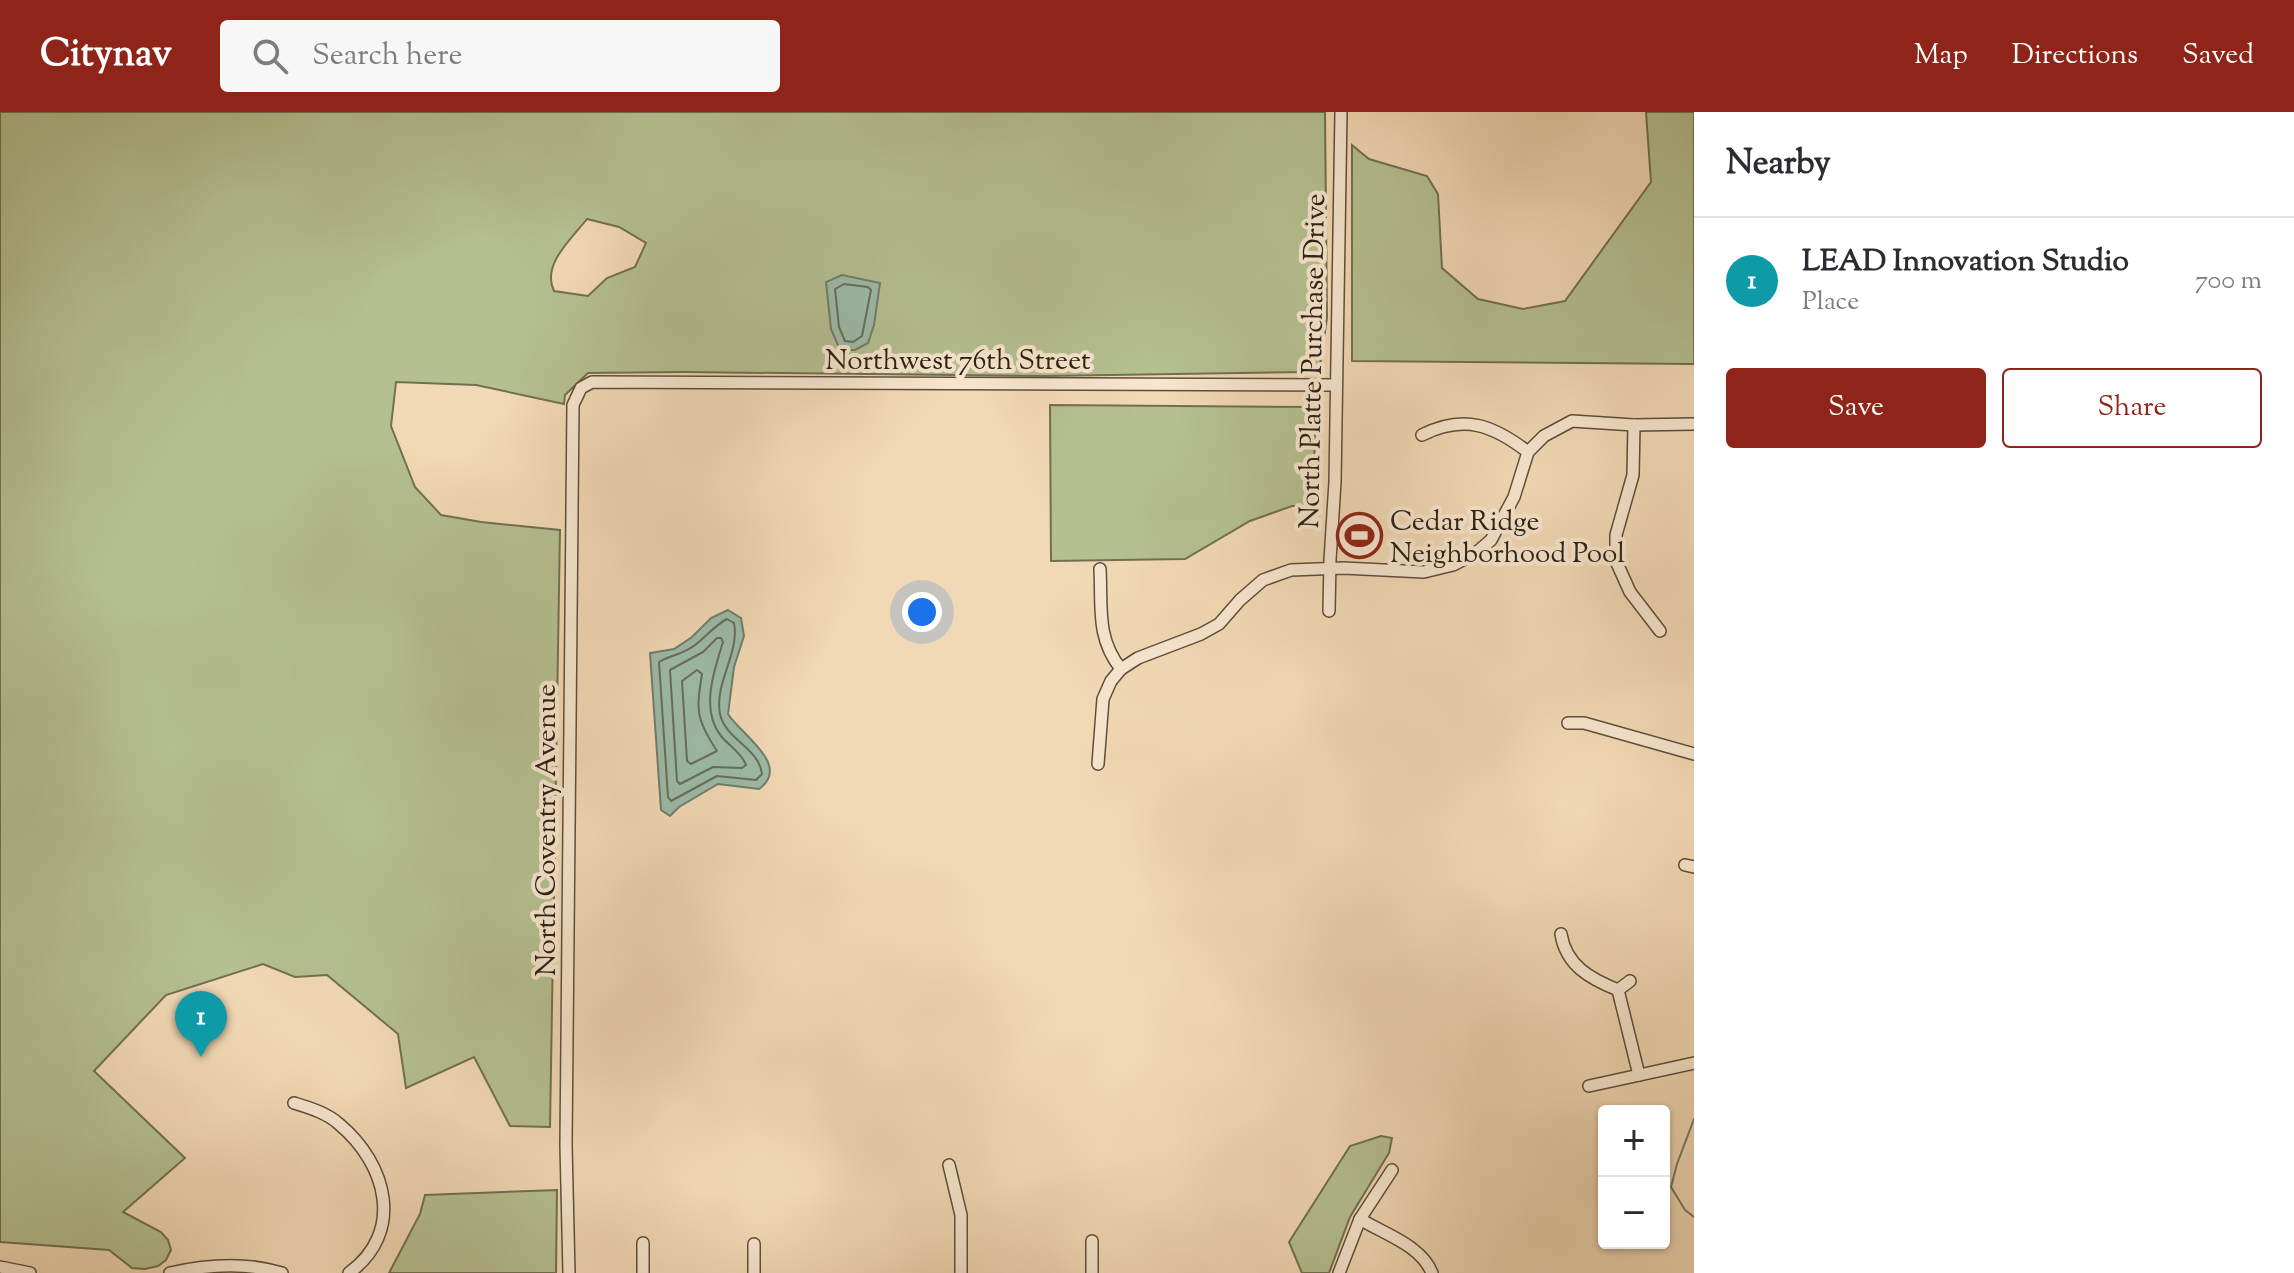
<!DOCTYPE html>
<html lang="en">
<head>
<meta charset="utf-8">
<style>
	body { margin:0; font-family:"Sorts Mill Goudy",serif; background:#f7f7f7; color:#2b2b33 }
	.controls { position:absolute; right:24px; bottom:24px; display:grid; overflow:hidden; border-radius:8px; box-shadow:0 2px 6px #0004 }
	.controls button { width:72px; height:72px; display:grid; place-items:center; padding:0; border:0; border-bottom:2px solid #e1e1e2; background:#fff; color:#2b2b33; font:40px sans-serif }
	.you { position:absolute; left:922px; top:500px; width:28px; height:28px; margin:-20px; border:6px solid #fff; border-radius:50%; background:#1a73e8; box-shadow:0 0 0 12px #1a73e833 }
	.badge { display:grid; place-items:center; width:52px; height:52px; border-radius:50%; background:#8f2418; color:#fff; font-size:26px; font-weight:700 }
	.pin { position:absolute; translate:-50% -66px; filter:drop-shadow(0 2px 4px #0008) }
	.pin::after { content:''; position:absolute; top:42px; width:28px; height:24px; background:inherit; clip-path:polygon(0 0,100% 0,50% 100%) }
	.list { margin:0; padding:0; list-style:none }
	h2 { display:flex; justify-content:space-between; align-items:center; height:104px; margin:0; padding:0 32px; font-size:34px }
	h2 small { font-size:26px; font-weight:400; color:#7c7c81 }
	.list li { display:grid; grid-template-columns:52px 1fr auto; gap:24px; align-items:center; box-sizing:border-box; height:128px; padding:0 32px; border-top:2px solid #e1e1e2 }
	.list b { display:block; font-size:30px; white-space:nowrap }
	.list p { margin:0; font-size:26px; white-space:nowrap; color:#7c7c81 }
	.list em { font-size:26px; font-style:normal; color:#7c7c81 }
	.actions { display:flex; gap:16px; padding:24px 32px }
	.actions a { flex:1; padding:18px 0; border:2px solid #8f2418; border-radius:8px; text-align:center; font-size:28px; color:#8f2418 }
	.actions .main { background:#8f2418; color:#fff }
	.icon { flex:none; width:44px; height:44px; fill:none; stroke:currentColor; stroke-width:2; stroke-linecap:round; stroke-linejoin:round }
	.map { position:relative; flex:none; width:1694px; height:1161px; overflow:hidden }
	header { display:flex; align-items:center; gap:48px; box-sizing:border-box; height:112px; padding:0 40px; background:#8f2418; color:#fff }
	header strong { font-size:38px }
	nav { display:flex; gap:44px; margin-inline-start:auto; font-size:28px }
	.search { width:560px; height:72px; background:#f7f7f7; display:flex; align-items:center; gap:20px; box-sizing:border-box; padding:0 28px; border-radius:8px; color:#7c7c81; font-size:30px }
	main { display:flex }
	aside { flex:1; background:#fff }
	.map>svg:first-child { display:block }
	.green { fill:#b5c091; stroke:#707051; stroke-width:2; fill-rule:evenodd }
	.water { fill:#9cbba8; stroke:#6f7d6c; stroke-width:2 }
	.lines { fill:none; stroke-linecap:round; stroke-linejoin:round }
	.shore { stroke:#646e5c; stroke-width:2 }
	.stream { stroke:#6f7d6c; stroke-width:2 }
	.minor-casing { stroke:#5e4e3a; stroke-width:14 }
	.minor { stroke:#f7e6cf; stroke-width:11 }
	.labels { text-anchor:middle; stroke-width:8; stroke-linejoin:round; paint-order:stroke }
	.street-label { font-size:28px; fill:#2c2011; stroke:#f7e6cf }
	.poi-label { font-size:28px; fill:#2c2011; stroke:#f7e6cf; text-anchor:start }
</style>
</head>
<body>
<header>
<strong>Citynav</strong>
<div class="search"><svg class="icon" aria-label="search" viewBox="0 0 24 24"><circle cx="10" cy="10" r="6"/><path d="M15 15l6 6"/></svg>Search here</div>
<nav><a>Map</a><a>Directions</a><a>Saved</a></nav>
</header>
<main>
<div class="map">
<svg width="1694" height="1161" viewBox="0 0 1694 1161">
	<rect width="100%" height="100%" fill="#f2d9b5"/>
	<filter id="stains"><feTurbulence type="fractalNoise" baseFrequency=".0025" numOctaves="4"/><feColorMatrix values="0 0 0 0 .2 0 0 0 0 .09 0 0 0 0 .02 0 0 0 .5 -.17"/></filter>
	<radialGradient id="worn" r=".72"><stop offset=".6" stop-color="#630" stop-opacity="0"/><stop offset="1" stop-color="#630" stop-opacity=".3"/></radialGradient>
	<!-- green -->
	<g class="green">
		<path d="M0 0H1325L1327 206 1320 253 1306 260 1046 264 683 260 588 261 565 283 564 292 476 273 396 270 391 314 415 375 441 403 481 410 560 418 550 1015 510 1014 474 945 406 976 398 922 327 863 295 865 263 852 166 883 94 959 185 1046 123 1100 161 1120 168 1128 171 1138 166 1148 158 1154 145 1157 132 1156 109 1138 0 1130ZM587 107 619 115 646 131 635 155 607 166 588 184 554 179C541 153 572 126 587 107Z"/>
		<path d="M1646 0H1694V252L1352 249V33L1369 47 1427 64 1438 82 1442 156 1478 187 1523 197 1565 189 1651 70Z"/>
		<path d="M1050 293 1315 295 1314 394H1292L1250 409 1185 447 1051 449Z"/>
		<path d="M1381 1024 1392 1026 1389 1041 1350 1105 1329 1161H1302L1289 1130 1350 1034Z"/>
		<path d="M557 1078 556 1161H389L420 1102 425 1083Z"/>
	</g>
	<!-- water -->
	<g class="water">
		<path d="M842 163 880 171 874 213 868 231 855 238H840L831 217 826 170Z"/>
		<path d="M728 498 741 506 744 524 734 555 728 602C741 623 792 653 759 677L718 672 679 695 670 704 661 698 650 541 674 537 692 525 711 506Z"/>
	</g>
	<g class="lines">
		<!-- shore -->
		<g class="shore">
			<path d="M844 172 868 175 871 178 862 224 853 230 845 229 839 215 835 177Z"/>
			<path d="M727 507 734 511C740 541 714 571 720 602 725 627 759 636 762 662L756 668 717 664 671 689 668 685 659 550C671 543 684 542 695 533 707 524 714 514 727 507Z"/>
			<path d="M717 526H721L723 530C714 559 700 598 721 624 729 634 741 640 746 653L742 656 713 655 680 672 677 669 670 558 703 540Z"/>
			<path d="M697 558 702 562C696 599 696 607 717 639L691 652 687 649 682 569Z"/>
		</g>
		<!-- stream -->
		<path class="stream" d="M1694 1007 1677 1052 1671 1075 1685 1098 1694 1105"/>
		<defs>
			<g id="minor">
				<path d="M1634 313 1633 363 1616 423V449L1630 480 1660 519"/>
				<path d="M1422 323C1464 302 1493 313 1528 340"/>
				<path d="M1100 457C1102 495 1096 526 1121 557"/>
				<path d="M1329 499 1330 448 1335 370 1341 0"/>
				<path d="M1568 611H1584L1694 642"/>
				<path d="M1098 652 1103 587 1111 569 1121 557 1138 546 1201 522 1219 512 1240 488 1263 468 1291 458 1343 456 1424 460 1453 453 1476 441 1491 428 1514 385 1528 340 1544 324 1572 309 1634 313 1694 312"/>
				<path d="M1685 753 1694 755"/>
				<path d="M1561 822C1566 854 1591 867 1618 878L1639 963"/>
				<path d="M1618 878 1630 869"/>
				<path d="M1589 974 1694 951"/>
				<path d="M294 991C310 996 327 1001 339 1012 387 1052 405 1120 349 1161"/>
				<path d="M949 1053 961 1103V1161"/>
				<path d="M1360 1107C1384 1122 1421 1133 1432 1161"/>
				<path d="M1092 1129V1161"/>
				<path d="M643 1131V1161"/>
				<path d="M0 1155 30 1161"/>
				<path d="M170 1161C206 1153 246 1150 282 1161"/>
				<path d="M569 1161 566 1033 573 293 581 276 592 270 1336 273"/>
				<path d="M754 1161V1132"/>
				<path d="M1339 1161 1360 1107 1392 1058"/>
			</g>
		</defs>
		<!-- minor casing -->
		<use href="#minor" class="minor-casing"/>
		<!-- minor -->
		<use href="#minor" class="minor"/>
	</g>
	<!-- icons -->
	<defs>
		<symbol id="stadium-ring" viewBox="-11 -11 22 22"><circle r="9.5" fill="#f7e6cf" stroke="#8f2418" stroke-width="1.5"/><path d="M0-5a6.5 5 0 1 0 0 10a6.5 5 0 1 0 0-10ZM-3.5-1.8h7v3.6h-7Z" fill="#8f2418"/></symbol>
	</defs>
	<g fill-rule="evenodd">
		<use href="#stadium-ring" x="1334" y="398" width="51" height="51"/>
	</g>
	<g class="labels">
		<!-- street labels -->
		<g class="street-label">
			<text x="958" y="257">Northwest 76th Street</text>
			<text transform="translate(1311 249) rotate(-89)" y="10">North Platte Purchase Drive</text>
			<text transform="translate(545 718) rotate(-90)" y="10">North Coventry Avenue</text>
		</g>
		<!-- poi labels -->
		<g class="poi-label">
			<text x="1390" y="418">Cedar Ridge<tspan x="1390" dy="32">Neighborhood Pool</tspan></text>
		</g>
	</g>
	<rect width="100%" height="100%" filter="url(#stains)"/>
	<rect width="100%" height="100%" fill="url(#worn)"/>
</svg>
<div class="controls">
<button>+</button>
<button>−</button>
</div>
<div class="you"></div>
<div class="pin badge" style="left:201px;top:945px;background:#0f9aa8">1</div>
</div>
<aside>
<h2>Nearby<small></small></h2>
<ul class="list">
<li><span class="badge" style="background:#0f9aa8">1</span><div><b>LEAD Innovation Studio</b><p>Place</p></div><em>700 m</em></li>
</ul>
<div class="actions"><a class="main">Save</a><a>Share</a></div>
</aside>
</main>
</body>
</html>
